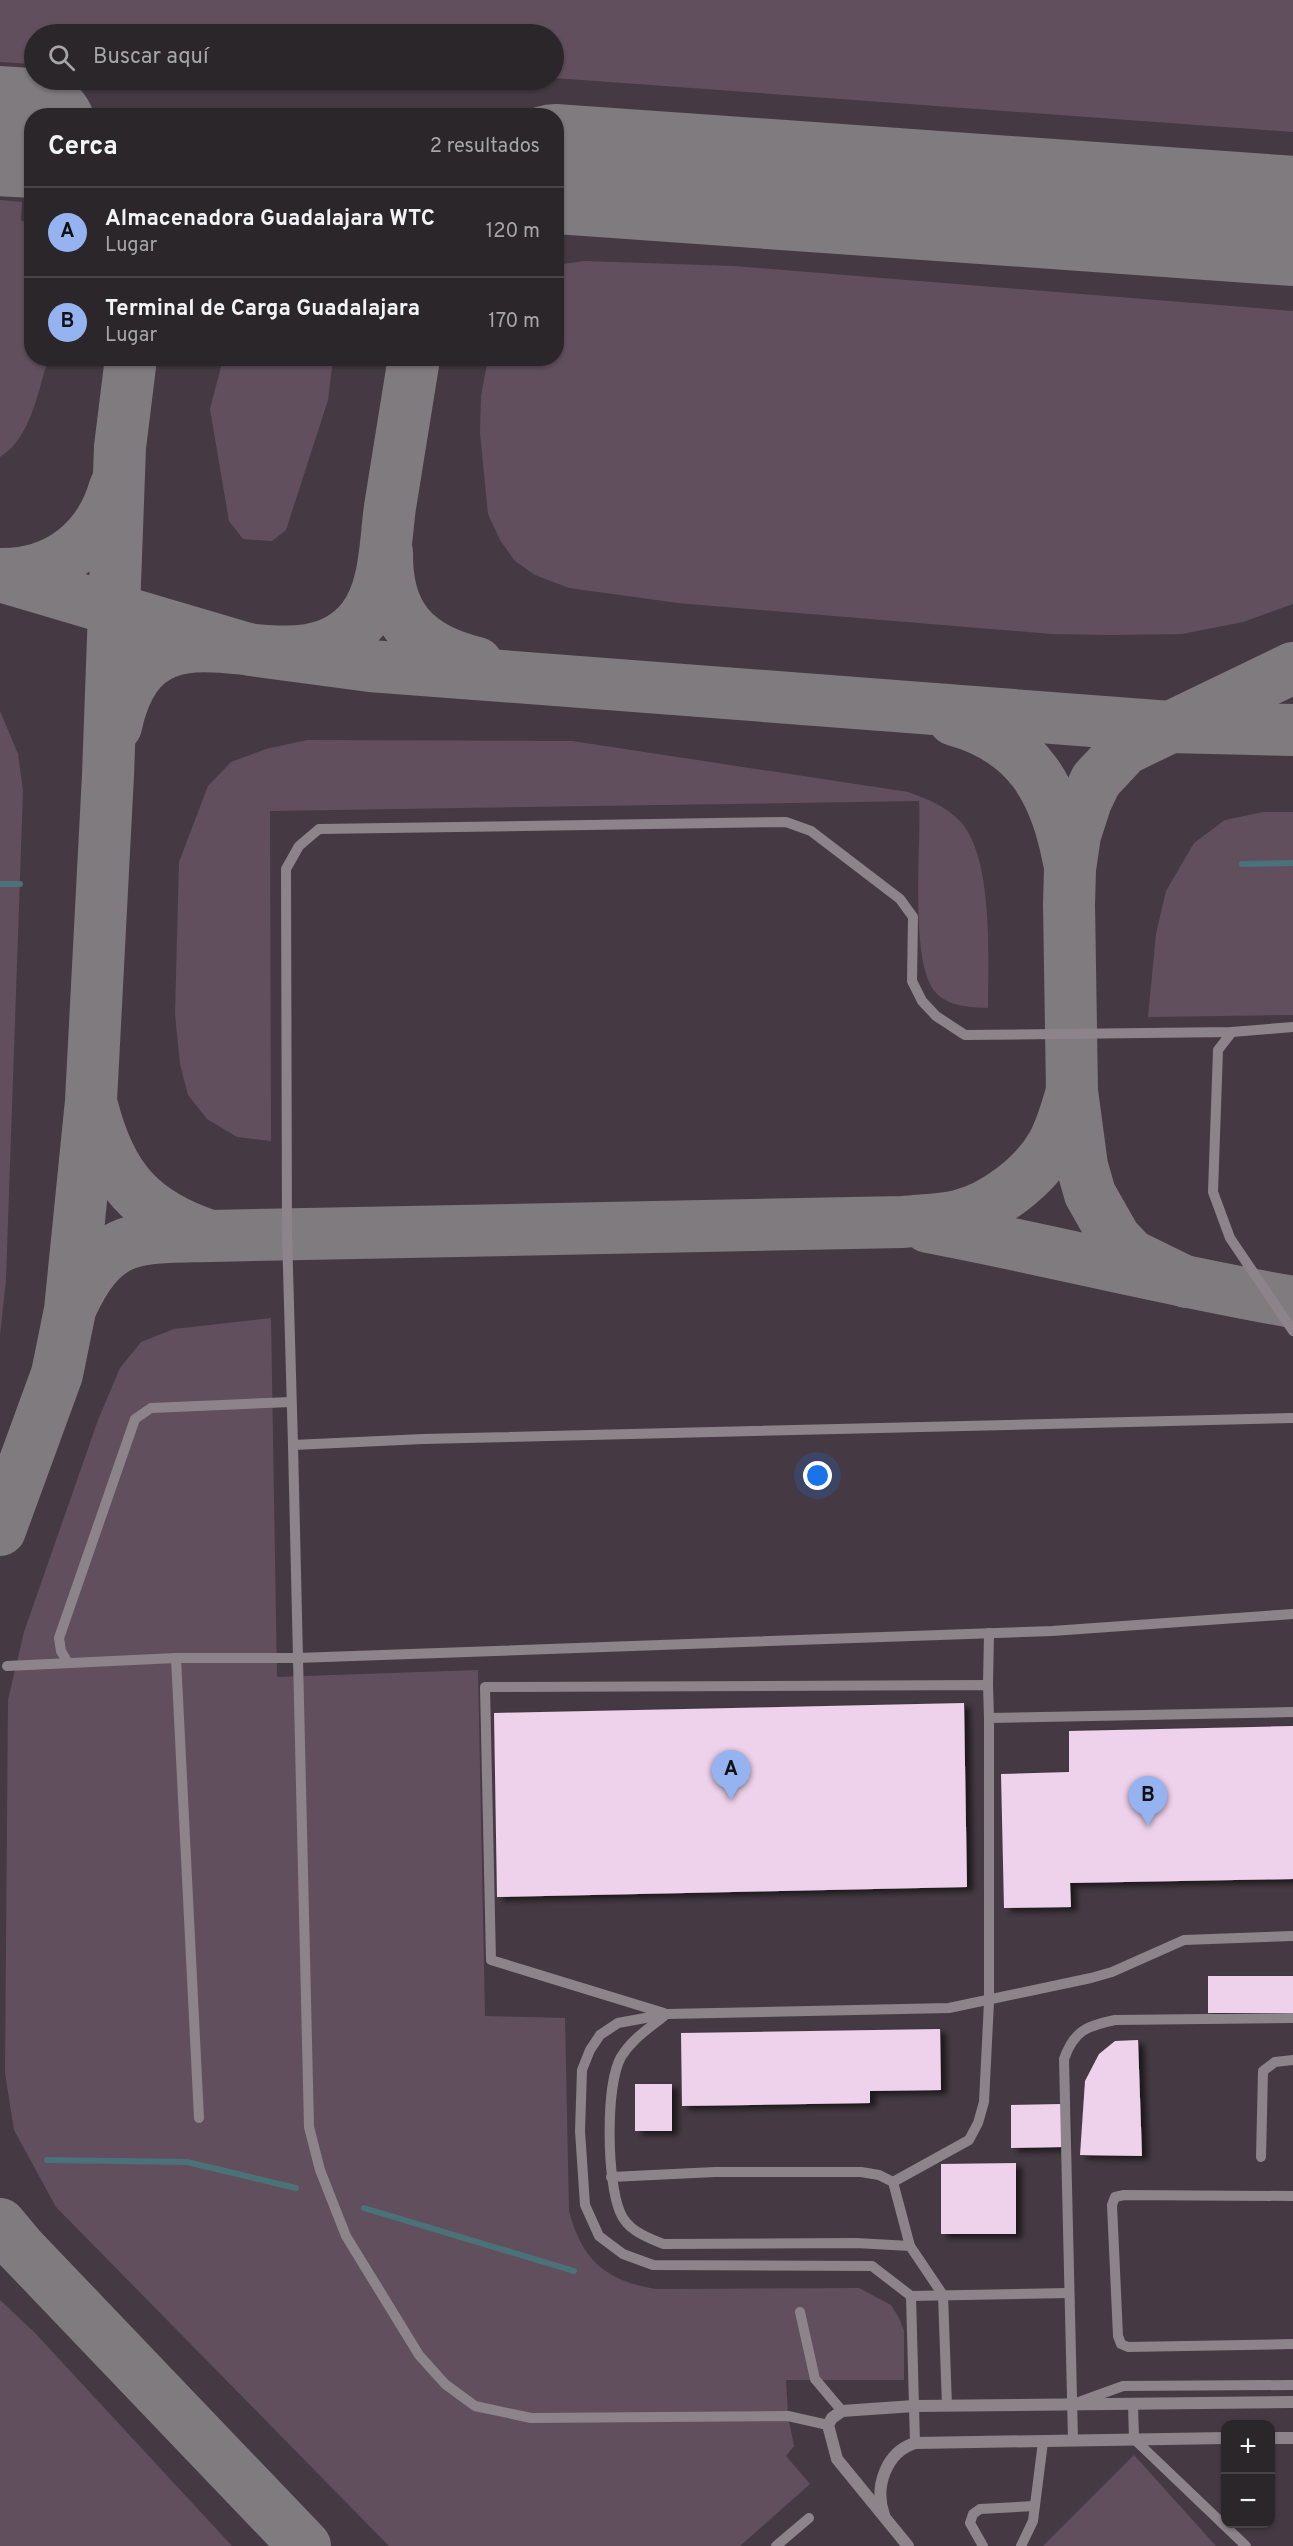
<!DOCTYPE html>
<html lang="es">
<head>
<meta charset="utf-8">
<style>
	body { margin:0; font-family:Overpass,sans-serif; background:#332e32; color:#f1f3f6 }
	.controls { position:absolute; right:18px; bottom:18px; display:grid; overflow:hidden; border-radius:12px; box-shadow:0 2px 4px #0004 }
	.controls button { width:54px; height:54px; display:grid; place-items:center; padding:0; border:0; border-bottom:2px solid #474347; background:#2b262a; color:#f1f3f6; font:30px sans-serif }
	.you { position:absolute; left:818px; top:1476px; width:21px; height:21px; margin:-15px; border:4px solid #fff; border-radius:50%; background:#1a73e8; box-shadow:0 0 0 9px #1a73e833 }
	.badge { display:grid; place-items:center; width:39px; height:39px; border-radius:50%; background:#95b2f1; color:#111; font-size:20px; font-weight:700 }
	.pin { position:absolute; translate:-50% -50px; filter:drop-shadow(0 2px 3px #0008) }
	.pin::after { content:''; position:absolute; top:32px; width:21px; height:18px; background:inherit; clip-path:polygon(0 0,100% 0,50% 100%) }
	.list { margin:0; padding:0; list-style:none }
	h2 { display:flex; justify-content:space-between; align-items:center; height:78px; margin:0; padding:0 24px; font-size:26px }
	h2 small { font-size:20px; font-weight:400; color:#a6a5a8 }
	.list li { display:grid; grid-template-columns:39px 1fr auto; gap:18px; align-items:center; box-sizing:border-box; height:90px; padding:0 24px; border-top:2px solid #474347 }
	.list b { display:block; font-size:22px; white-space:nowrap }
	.list p { margin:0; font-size:20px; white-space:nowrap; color:#a6a5a8 }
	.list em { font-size:20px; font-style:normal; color:#a6a5a8 }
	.icon { flex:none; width:33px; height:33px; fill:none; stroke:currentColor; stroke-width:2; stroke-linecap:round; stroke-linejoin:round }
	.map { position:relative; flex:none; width:1293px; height:2546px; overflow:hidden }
	.search { position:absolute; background:#2b262a; box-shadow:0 2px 4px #0004; left:24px; top:24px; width:540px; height:66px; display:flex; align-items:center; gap:15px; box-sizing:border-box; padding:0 21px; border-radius:33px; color:#a6a5a8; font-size:22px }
	.panel { position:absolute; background:#2b262a; box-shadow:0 2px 4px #0004; left:24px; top:108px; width:540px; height:258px; border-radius:24px }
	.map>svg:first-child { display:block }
	.built { fill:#453a43; fill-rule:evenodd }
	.green { fill:#614f5e }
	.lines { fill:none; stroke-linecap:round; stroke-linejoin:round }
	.stream { stroke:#4b7278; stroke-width:6 }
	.taxiway { stroke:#807b7f; stroke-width:52 }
	.runway { stroke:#807b7f; stroke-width:130 }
	.building { fill:#eed1ea; filter:url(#shadow) }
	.service { stroke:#8c848a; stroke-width:10 }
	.minor { stroke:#8c848a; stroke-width:12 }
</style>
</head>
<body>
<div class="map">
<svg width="1293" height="2546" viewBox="0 0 1293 2546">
	<defs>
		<filter id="shadow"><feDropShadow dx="6" dy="4" stdDeviation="3" flood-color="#0009"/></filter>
	</defs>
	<rect width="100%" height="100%" fill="#393338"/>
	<!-- built -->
	<path class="built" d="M0 0H1293V2546H0ZM34 34H554V80H34ZM32 116H556V358H32ZM1226 2424H1270V2524H1226Z"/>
	<!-- green -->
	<g class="green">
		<path d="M0 0H1293V132L554 78V34H34L32 64 0 62Z"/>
		<path d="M0 200 22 202 21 221 31 222 32 358 48 359C38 391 31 438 0 457Z"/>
		<path d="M584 261 733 266 1293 311V604L1243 622 1182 634 1110 635 1052 634 678 603 569 588 535 575 515 561 500 540 488 514 480 433 481 396 488 359 556 358 557 265Z"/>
		<path d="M223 359H333L328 400 286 530 272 541 243 539 229 521 210 409Z"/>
		<path d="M0 711 18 754 23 791 6 1279 0 1336Z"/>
		<path d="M307 740 572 741 908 792C928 799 945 806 960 821 994 858 988 959 988 1008 970 1007 951 1007 937 994 908 966 922 843 919 801L270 811 271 1141 237 1137 207 1119 188 1095 180 1064 175 1014 179 862 208 786 231 762 266 749Z"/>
		<path d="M1263 812H1293V1015L1148 1017 1156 934 1166 891 1194 843 1225 820Z"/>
		<path d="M271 1318 277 1677 478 1670 485 2016 565 2018 569 2211C582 2260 605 2280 655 2289L859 2288 891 2305 899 2318 904 2331V2380H786L788 2416 794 2446 786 2456 810 2484 740 2546H389L56 2207 14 2130 5 2073 8 1700 24 1632 98 1420 120 1368 141 1342 174 1329Z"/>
		<path d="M0 2300 35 2333 232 2546H0Z"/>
		<path d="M1134 2455 1216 2546H1043Z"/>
	</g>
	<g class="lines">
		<!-- stream -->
		<g class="stream">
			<path d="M1242 864 1293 863"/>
			<path d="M0 884H20"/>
			<path d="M47 2160 187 2162 296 2188"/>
			<path d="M364 2208 574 2271"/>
		</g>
		<!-- taxiway -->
		<g class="taxiway">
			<path d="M556 171H577"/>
			<path d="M387 552C386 617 416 648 477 663"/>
			<path d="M0 574C57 575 100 541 115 487"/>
			<path d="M0 576 251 650 370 666 1170 727 1293 730"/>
			<path d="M954 720C1028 740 1056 791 1069 862"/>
			<path d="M116 726C149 571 292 706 362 620 386 590 385 543 390 507 398 457 406 408 414 358"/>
			<path d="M928 1227C1050 1250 1170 1281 1293 1302"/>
			<path d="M210 1236 903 1222C921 1220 941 1220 958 1216 994 1208 1035 1176 1053 1144 1062 1127 1067 1109 1072 1091"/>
			<path d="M1186 1282 1131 1255 1115 1238 1090 1194 1082 1166 1072 1091 1069 904 1070 869 1075 835 1086 801 1096 780 1125 749 1293 668"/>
			<path d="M71 1307C106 1232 135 1238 210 1236 141 1213 111 1178 93 1109"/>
			<path d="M0 1530 57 1374 70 1310 91 1101 108 775 120 447 131 358"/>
			<path d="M0 2224 20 2248 305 2546"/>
		</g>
		<!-- runway -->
		<g class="runway">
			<path d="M0 131 32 133"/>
			<path d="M556 169 1293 221"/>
		</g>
	</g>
	<!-- building -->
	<g class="building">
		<path d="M964 1703 967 1887 497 1897 494 1713Z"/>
		<path d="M1293 1726V1879L1070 1883 1071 1907 1004 1908 1001 1774 1069 1772V1731Z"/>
		<rect x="1208" y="1976" width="85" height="37"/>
		<path d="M940 2029 941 2090 870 2091V2103L682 2106 681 2033Z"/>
		<path d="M1138 2040 1142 2156 1080 2155 1085 2081 1099 2054 1115 2041Z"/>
		<rect x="635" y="2084" width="37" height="47"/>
		<path d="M1061 2104 1062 2147 1011 2148V2105Z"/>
		<path d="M1016 2163V2234H941V2164Z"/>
	</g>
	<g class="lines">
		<!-- service -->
		<g class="service">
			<path d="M1293 1027 1232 1032 965 1035 936 1016 922 1001 912 981 913 917 900 899 811 831 786 822 319 829 299 846 286 869 287 1234 293 1445 423 1439 1293 1418"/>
			<path d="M1232 1032 1218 1050 1213 1192 1230 1238 1293 1331"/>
			<path d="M293 1445 309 2127 320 2170 346 2236 419 2355 445 2384 475 2406 531 2418 788 2416 828 2425"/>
			<path d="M176 1658 199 2118"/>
			<path d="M68 1663 61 1651 59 1638 135 1419 151 1408 291 1402"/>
			<path d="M7 1666 176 1658H297L1052 1631 1293 1614"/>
			<path d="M988 1685 989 1633"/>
			<path d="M664 2013 491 1960 485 1687 988 1685 989 1718"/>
			<path d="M664 2016C648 2029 632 2039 621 2057 605 2086 607 2182 620 2212 627 2230 646 2237 663 2244L856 2243 910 2246"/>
			<path d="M1261 2157 1263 2071 1275 2062 1293 2060"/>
			<path d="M611 2177 715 2172H861L879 2175 893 2182 910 2246 943 2295 947 2406"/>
			<path d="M893 2182 969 2140 978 2123 984 2102 989 2002V1718L1293 1712"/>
			<path d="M1293 2196 1124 2195 1115 2197 1112 2205 1118 2336 1121 2344 1128 2347 1293 2344"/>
			<path d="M911 2296 1069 2293"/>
			<path d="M800 2312 815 2379 842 2411"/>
			<path d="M1076 2403 1123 2386 1293 2385"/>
			<path d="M1133 2404 1134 2439 1246 2546"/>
			<path d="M1073 2440 1064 2059C1074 2031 1086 2026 1115 2020L1293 2018"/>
			<path d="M915 2443 911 2296 872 2266 653 2265 623 2254 599 2236 585 2205 580 2131 582 2070 590 2050 600 2035 618 2023 667 2014 949 2008 1091 1978 1112 1972 1184 1940 1293 1936"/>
			<path d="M776 2546 809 2518"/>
			<path d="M983 2546 970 2523 973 2514 980 2509 1034 2506"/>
			<path d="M1021 2546 1033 2521 1043 2442"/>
		</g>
		<!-- minor -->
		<g class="minor">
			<path d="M1270 2438H1293"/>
			<path d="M884 2515C874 2487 886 2452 915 2443L1226 2438"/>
			<path d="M908 2546 837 2459 828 2425 832 2418 842 2411 914 2406 1293 2402"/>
		</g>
	</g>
</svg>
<div class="controls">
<button>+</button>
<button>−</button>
</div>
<div class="you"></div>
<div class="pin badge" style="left:731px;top:1800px">A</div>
<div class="pin badge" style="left:1148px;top:1826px">B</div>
<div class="search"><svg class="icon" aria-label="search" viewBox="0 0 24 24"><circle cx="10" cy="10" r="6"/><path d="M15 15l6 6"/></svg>Buscar aquí</div>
<section class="panel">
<h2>Cerca<small>2 resultados</small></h2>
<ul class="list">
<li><span class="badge">A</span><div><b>Almacenadora Guadalajara WTC</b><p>Lugar</p></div><em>120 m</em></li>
<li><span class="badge">B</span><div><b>Terminal de Carga Guadalajara</b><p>Lugar</p></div><em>170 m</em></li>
</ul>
</section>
</div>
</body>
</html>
